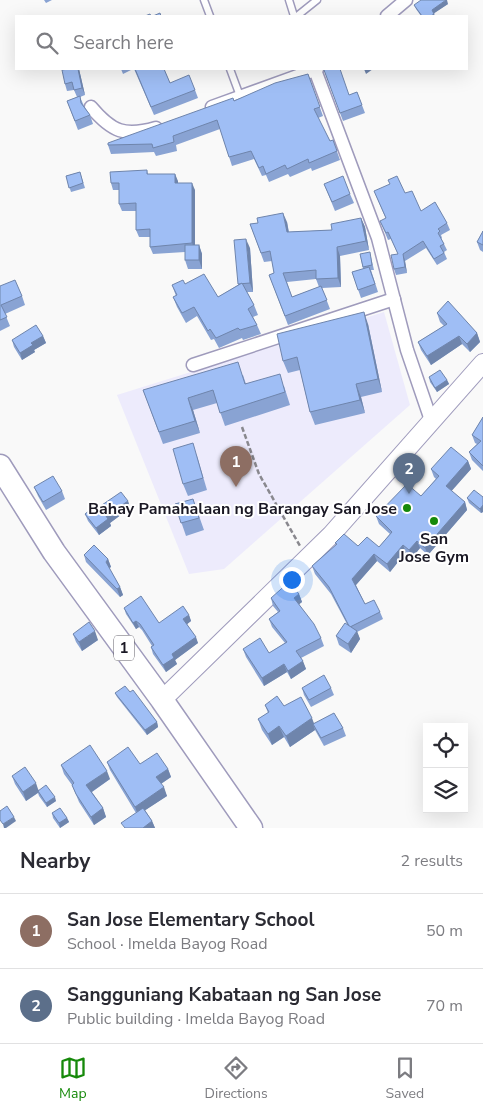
<!DOCTYPE html>
<html lang="en">
<head>
<meta charset="utf-8">
<style>
	body { margin:0; font-family:"Nunito Sans",sans-serif; background:#f2f2f3; color:#2b2b33 }
	.controls { position:absolute; right:15px; bottom:15px; display:grid; overflow:hidden; border-radius:0px; box-shadow:0 5px 20px #0002 }
	.controls button { width:45px; height:45px; display:grid; place-items:center; padding:0; border:0; border-bottom:1px solid #e1e1e2; background:#fff; color:#2b2b33; font:25px sans-serif }
	.you { position:absolute; left:291px; top:579px; width:18px; height:18px; margin:-12px; border:4px solid #fff; border-radius:50%; background:#1a73e8; box-shadow:0 0 0 8px #1a73e833 }
	.badge { display:grid; place-items:center; width:32px; height:32px; border-radius:50%; background:#16890a; color:#fff; font-size:16px; font-weight:700 }
	.pin { position:absolute; translate:-50% -41px; filter:drop-shadow(0 1px 2px #0008) }
	.pin::after { content:''; position:absolute; top:26px; width:18px; height:15px; background:inherit; clip-path:polygon(0 0,100% 0,50% 100%) }
	.list { margin:0; padding:0; list-style:none }
	h2 { display:flex; justify-content:space-between; align-items:center; height:65px; margin:0; padding:0 20px; font-size:21px }
	h2 small { font-size:16px; font-weight:400; color:#7c7c81 }
	.list li { display:grid; grid-template-columns:32px 1fr auto; gap:15px; align-items:center; box-sizing:border-box; height:75px; padding:0 20px; border-top:1px solid #e1e1e2 }
	.list b { display:block; font-size:19px; white-space:nowrap }
	.list p { margin:0; font-size:16px; white-space:nowrap; color:#7c7c81 }
	.list em { font-size:16px; font-style:normal; color:#7c7c81 }
	.icon { flex:none; width:28px; height:28px; fill:none; stroke:currentColor; stroke-width:2; stroke-linecap:round; stroke-linejoin:round }
	.map { position:relative; flex:none; width:483px; height:828px; overflow:hidden }
	.search { position:absolute; background:#fff; box-shadow:0 5px 20px #0002; left:15px; right:15px; top:15px; height:55px; display:flex; align-items:center; gap:12px; box-sizing:border-box; padding:0 18px; border-radius:0px; color:#7c7c81; font-size:19px }
	.sheet { height:215px; background:#fff }
	nav { display:flex; justify-content:space-around; align-items:center; box-sizing:border-box; height:70px; border-top:1px solid #e1e1e2; background:#fff; font-size:14px; color:#7c7c81 }
	nav a { display:grid; justify-items:center; gap:2px }
	nav .on { color:#16890a }
	.map>svg:first-child { display:block }
	.built { fill:#edebfc }
	.lines { fill:none; stroke-linecap:round; stroke-linejoin:round }
	.lane-casing { stroke:#9f9bbc; stroke-width:9 }
	.street-casing { stroke:#9f9bbc; stroke-width:15 }
	.secondary-casing { stroke:#9f9bbc; stroke-width:20 }
	.highway-casing { stroke:#9f9bbc; stroke-width:25 }
	.path { stroke:#89888e; stroke-width:2.5; stroke-dasharray:5 2.5; stroke-linecap:butt }
	.lane { stroke:#fff; stroke-width:6 }
	.street { stroke:#fff; stroke-width:12 }
	.secondary { stroke:#fff; stroke-width:18 }
	.highway { stroke:#fff; stroke-width:22 }
	.wall { fill:#89a3d3; fill-rule:evenodd }
	.shaded-wall { fill:#6f85ac }
	.building { fill:#9fbef5; stroke:#6f85ac }
	.poi-dot { fill:#16890a; stroke:#fff; stroke-width:2 }
	.labels { text-anchor:middle; stroke-width:4; stroke-linejoin:round; paint-order:stroke }
	.shield { fill:#fff; stroke:#5f5d66; stroke-width:1 }
	.shield-label { font-size:15px; font-weight:bold; fill:#1a1824 }
	.poi-label { font-size:16px; font-weight:bold; fill:#1a1824; stroke:#fff; text-anchor:end }
</style>
</head>
<body>
<div class="map">
<svg width="483" height="828" viewBox="0 0 483 828">
	<rect width="100%" height="100%" fill="#f9f9f9"/>
	<!-- built -->
	<path class="built" d="M384 312 410 405 224 569 189 574 117 395Z"/>
	<g class="lines">
		<defs>
			<g id="lane">
				<path d="M204 0 210 16"/>
				<path d="M289 0 294 16"/>
				<path d="M297 16 317 0"/>
				<path d="M230 69 240 96"/>
			</g>
			<g id="street">
				<path d="M387 16 406 0"/>
				<path d="M315 70 378 238 407 350 432 423"/>
				<path d="M91 107C112 132 125 137 156 128"/>
				<path d="M212 107 317 69"/>
				<path d="M193 365 394 299"/>
			</g>
			<path id="secondary" d="M162 700 331 535 483 363"/>
			<path id="highway" d="M0 466 54 552 162 700 251 828"/>
		</defs>
		<!-- lane casing -->
		<use href="#lane" class="lane-casing"/>
		<!-- street casing -->
		<use href="#street" class="street-casing"/>
		<!-- secondary casing -->
		<use href="#secondary" class="secondary-casing"/>
		<!-- highway casing -->
		<use href="#highway" class="highway-casing"/>
		<!-- path -->
		<path class="path" d="M242 427 259 474 300 546"/>
		<!-- lane -->
		<use href="#lane" class="lane"/>
		<!-- street -->
		<use href="#street" class="street"/>
		<!-- secondary -->
		<use href="#secondary" class="secondary"/>
		<!-- highway -->
		<use href="#highway" class="highway"/>
	</g>
	<!-- wall -->
	<g class="wall">
		<path d="M44 0H52L46 3Z"/>
		<path d="M448 4 434 13 435 16H421L416 9 414 5Z"/>
		<path d="M68 69H79L85 95 80 97 84 106 90 115 93 124 78 130 67 101 77 97 74 90 67 91 65 84Z"/>
		<path d="M121 69H133L123 74Z"/>
		<path d="M134 69H164L170 83 195 90 198 98 154 115Z"/>
		<path d="M324 70 349 95 357 92 365 113 343 121Z"/>
		<path d="M308 74 323 116 318 118 330 141 333 140 340 160 312 171 311 168 290 177 288 174 269 182 266 175 262 176 254 159 232 166 220 129 176 145 177 151 156 156 154 152 111 154 108 145Z"/>
		<path d="M147 170 148 174H175L178 183 195 190V245H199L202 254V269H188L185 260V252L153 254 150 247V237H139L136 230V211H122L119 204V190H113L111 183Z"/>
		<path d="M80 172 85 188 71 192 66 176Z"/>
		<path d="M324 184 350 194 354 203 335 211Z"/>
		<path d="M374 191 405 193 421 211 447 223 450 230 441 235 442 238 441 239 444 244 447 250 444 252 447 259 437 265 426 248 405 261 407 273 396 275 394 269 398 254 391 239 388 240 383 228 380 221 386 219Z"/>
		<path d="M361 218 365 227 369 250 340 256 341 287 322 288 330 309 288 325 269 275 274 273 272 261 264 262 250 224 287 222 289 232 332 230ZM316 279 319 287 292 297 287 282Z"/>
		<path d="M483 231V252L480 250 477 242Z"/>
		<path d="M250 248 253 292H247L254 305 258 315 253 317 257 325 261 334 243 340 242 338 219 348 214 339 211 340 197 316 186 323 177 307 173 297 176 296 172 285 185 284 218 297 238 285V284Z"/>
		<path d="M360 254 371 257 374 270H371L378 292 361 298 352 272 363 269Z"/>
		<path d="M0 286 22 296 25 305 5 314 10 326 0 331Z"/>
		<path d="M437 313 477 333 480 342 470 352 462 344 431 365 421 350 418 342 444 326 440 322Z"/>
		<path d="M368 324 382 392 361 397 365 413 315 425 310 412 300 370 288 373 283 361Z"/>
		<path d="M43 336 46 343 34 350 35 352 22 360 14 347 12 340Z"/>
		<path d="M243 375 246 384 284 386 290 405 225 426 217 403 193 410 200 433 163 444 143 390Z"/>
		<path d="M429 377 447 380 449 384 437 392 430 382Z"/>
		<path d="M483 417V471L472 460 469 452 477 444 475 443 472 435Z"/>
		<path d="M197 456 207 490 188 496 183 484Z"/>
		<path d="M468 461 471 469 451 491 465 502 467 510 428 555 420 548 412 558 406 552 390 572 377 561 356 585 365 604 380 612 383 619 357 632 360 639 351 653 339 645 336 636 347 624 331 594 315 574 312 566 336 545 335 543 358 546 379 547 390 534 379 524 376 516 421 496 436 479 434 477 431 469Z"/>
		<path d="M34 487 62 491 65 499 46 510 38 496Z"/>
		<path d="M483 497V512L481 513 469 503 467 498Z"/>
		<path d="M193 499 204 530 186 536 175 504Z"/>
		<path d="M128 501 130 508 110 523 111 526 99 535 88 521 85 514 99 507Z"/>
		<path d="M84 555 108 559 111 567 109 568 120 587 123 595 120 597 86 562Z"/>
		<path d="M299 594 302 602 299 604 321 638 324 646 301 658 306 669 291 679 287 672 264 686 246 657 243 649 269 653 285 643 272 627 269 619 278 612 273 606 271 598Z"/>
		<path d="M124 608 159 623 189 615 191 621 187 624 198 643 175 660 177 664 166 672 153 654 151 647 152 646 142 630 139 627 136 629 126 614Z"/>
		<path d="M73 634 98 640 82 651 76 642Z"/>
		<path d="M302 688H331L334 695 311 707 304 695Z"/>
		<path d="M130 692 157 722 158 727 147 735 117 697 115 693Z"/>
		<path d="M265 705 284 706 314 723 343 728 346 736 324 746 315 730 290 747 284 737 272 745 262 730 258 719 268 713Z"/>
		<path d="M107 762 140 764 168 769 171 777 161 784 167 796 145 810 152 821 155 828H125L136 813 110 770Z"/>
		<path d="M61 765 110 779 92 792 103 808 106 817 94 825 79 802 72 785 64 774Z"/>
		<path d="M12 776 39 790 56 801 47 807 39 796 38 793 26 801 15 784Z"/>
		<path d="M52 813 67 818 69 822 60 828 53 818Z"/>
	</g>
	<!-- shaded-wall -->
	<g class="shaded-wall">
		<path d="M446 0H447L448 4 433 14 432 10Z"/>
		<path d="M78 69H79L85 95 82 88Z"/>
		<path d="M364 69H373L366 74Z"/>
		<path d="M175 174 178 181V191L175 183Z"/>
		<path d="M192 183 195 190V251L192 243Z"/>
		<path d="M283 213 287 222 290 241 287 232Z"/>
		<path d="M361 218 365 227 369 250 366 241Z"/>
		<path d="M246 239 250 248 253 292 250 283Z"/>
		<path d="M199 245 202 254V269L199 260Z"/>
		<path d="M337 247 340 256 341 287 338 278Z"/>
		<path d="M403 254 405 261 407 273 405 267Z"/>
		<path d="M364 312 368 324 382 392 378 379Z"/>
		<path d="M477 333 480 342 470 352 467 344Z"/>
		<path d="M43 336 46 343 34 350 35 352 22 360 20 353 31 343Z"/>
		<path d="M459 336 462 344 431 365 427 356Z"/>
		<path d="M447 380 449 384 437 392 435 388Z"/>
		<path d="M356 384 361 397 365 413 360 400Z"/>
		<path d="M188 398 193 410 200 433 195 421Z"/>
		<path d="M468 461 471 469 449 494 446 486Z"/>
		<path d="M128 501 130 508 110 523 111 526 99 535 96 528 106 516Z"/>
		<path d="M465 502 467 510 428 555 425 548Z"/>
		<path d="M483 505V512L481 513 480 509Z"/>
		<path d="M417 541 420 548 412 558 409 550Z"/>
		<path d="M403 545 406 552 390 572 387 564Z"/>
		<path d="M374 554 377 561 355 586 352 579Z"/>
		<path d="M108 559 111 567 108 569 106 562Z"/>
		<path d="M120 587 123 595 120 597 117 589Z"/>
		<path d="M299 594 302 602 297 606 294 598Z"/>
		<path d="M189 615 191 621 186 625 183 619Z"/>
		<path d="M136 621 139 627 136 629 133 623Z"/>
		<path d="M95 631 98 640 82 651 79 642Z"/>
		<path d="M357 631 360 639 351 653 348 644Z"/>
		<path d="M196 637 198 643 175 660 177 664 166 672 163 665 172 654Z"/>
		<path d="M303 661 306 669 291 679 288 671Z"/>
		<path d="M284 664 287 672 264 686 262 678Z"/>
		<path d="M312 718 316 729 313 724 315 730 290 747 286 736Z"/>
		<path d="M157 722 158 727 147 735 145 730Z"/>
		<path d="M279 726 284 737 272 745 268 734Z"/>
		<path d="M168 769 171 777 159 785 156 777Z"/>
		<path d="M107 771 110 779 90 793 86 785Z"/>
		<path d="M36 783 39 792 26 801 23 792Z"/>
		<path d="M164 787 167 796 138 815 135 807Z"/>
		<path d="M55 797 56 801 47 807 46 803Z"/>
		<path d="M103 808 106 817 94 825 91 817Z"/>
		<path d="M14 817 16 821 6 828H4L3 824Z"/>
		<path d="M67 818 69 822 60 828 59 823Z"/>
		<path d="M152 821 155 828H143Z"/>
	</g>
	<!-- building -->
	<g class="building">
		<path d="M421 0H446L432 10 434 14 431 16H422L414 5Z"/>
		<path d="M160 13 161 16H153Z"/>
		<path d="M150 14 151 16H145Z"/>
		<path d="M68 69H78L82 88 74 90 72 82 65 84 62 70Z"/>
		<path d="M135 69H164L170 83 189 75 195 90 151 107Z"/>
		<path d="M326 69H340L349 95 357 92 362 105 340 113 324 70Z"/>
		<path d="M308 74 320 107 314 109 330 141 333 140 337 151 309 163 308 159 287 169 285 165 266 174 263 166 259 168 251 151 229 157 217 120 173 136 174 142 153 148 152 144 108 145V143L233 98 234 101 275 83Z"/>
		<path d="M80 96 81 103 90 115 75 121 67 101Z"/>
		<path d="M147 170V174H175V183H192V243L150 247V229L136 230V203L119 204V183H111L110 172Z"/>
		<path d="M80 172 83 183 69 188 66 176Z"/>
		<path d="M343 176 350 194 332 202 324 184Z"/>
		<path d="M397 176 405 193 412 191 421 211 435 202 447 223 438 229 440 231 438 233 444 244 440 246 444 253 434 259 423 241 403 254 405 267 394 269 391 255 398 254 388 232 386 233 380 221 386 218 374 191 390 184 388 180Z"/>
		<path d="M283 213 287 232 332 230 331 224 361 218 366 241 337 247 338 278 316 279V270L283 273 292 297 321 286 327 300 285 316 269 275 274 273 270 251 261 253 250 224 258 223 257 218Z"/>
		<path d="M483 231V245L477 242Z"/>
		<path d="M246 239 250 283 238 284 234 240Z"/>
		<rect x="185" y="245" width="14" height="15"/>
		<path d="M370 252 372 265 363 267 360 254Z"/>
		<path d="M369 267 375 284 358 290 352 272Z"/>
		<path d="M204 274 218 297 242 283 254 305 248 309 257 325 240 330 238 328 216 338 210 329 208 331 194 307 182 313 173 297 177 295 172 285 183 280 185 284Z"/>
		<path d="M15 280 22 296 1 305 7 317 0 320V286Z"/>
		<path d="M448 301 477 333 467 344 459 336 427 356 418 342 447 324 437 313Z"/>
		<path d="M364 312 378 379 356 384 360 400 310 412 297 357 283 361 277 334Z"/>
		<path d="M36 325 43 336 31 343 33 345 20 353 12 340Z"/>
		<path d="M238 362 245 384 280 374 285 392 220 413 213 390 188 398 195 421 159 432 143 390Z"/>
		<path d="M440 370 447 380 435 388 429 377Z"/>
		<path d="M483 417V466L469 452 481 441 472 435Z"/>
		<path d="M193 443 203 478 183 484 173 449Z"/>
		<path d="M451 447 468 461 446 486 465 502 425 548 417 541 409 550 403 545 387 564 374 554 352 579 365 604 374 600 380 612 350 627 349 626 329 587 312 566 337 544 335 543 344 534 358 546 367 537 379 547 392 532 376 516 407 484 421 496 439 476 431 469Z"/>
		<path d="M53 476 62 491 43 502 34 487Z"/>
		<path d="M474 490 483 497V505L480 509 467 498Z"/>
		<path d="M121 492 128 501 106 516 108 519 96 528 85 514 97 504 99 507Z"/>
		<path d="M193 499 199 518 181 523 175 504Z"/>
		<path d="M94 545 108 559 106 562 120 587 117 589 84 555Z"/>
		<path d="M289 582 299 594 294 598 314 624 321 638 296 651 303 661 288 671 284 664 262 678 243 649 260 638 269 653 287 642 269 619 280 611 271 598Z"/>
		<path d="M141 596 159 623 183 606 189 615 183 619 196 637 172 654 174 658 163 665 151 647 154 645 140 624 136 621 133 623 124 608Z"/>
		<path d="M89 622 95 631 79 642 73 634Z"/>
		<path d="M345 623 357 631 348 644 336 636Z"/>
		<path d="M324 675 331 688 309 700 302 688Z"/>
		<path d="M125 686 130 692 133 690 157 722 145 730 115 693Z"/>
		<path d="M277 696 284 706 301 697 312 718 286 736 279 726 268 734 258 719 269 712 265 705Z"/>
		<path d="M334 713 343 728 321 738 313 724Z"/>
		<path d="M90 745 107 771 86 785 103 808 91 817 76 794 72 785 74 783 61 765Z"/>
		<path d="M128 747 140 764 157 753 168 769 156 777 164 787 135 807 107 762Z"/>
		<path d="M25 767 36 783 23 792 12 776Z"/>
		<path d="M46 785 55 797 46 803 38 791Z"/>
		<path d="M7 806 14 817 3 824 0 820V811Z"/>
		<path d="M60 808 67 818 59 823 52 813Z"/>
		<path d="M143 808 152 821 143 828H125L121 823Z"/>
	</g>
	<!-- markers -->
	<g class="poi-dot">
		<circle cx="407" cy="508" r="5"/>
		<circle cx="434" cy="521" r="5"/>
	</g>
	<g class="labels">
		<!-- shield labels -->
		<rect class="shield" x="114" y="635.5" width="20" height="25" rx="4"/>
		<g class="shield-label">
			<text x="124" y="653">1</text>
		</g>
		<!-- poi labels -->
		<g class="poi-label">
			<text x="397" y="514">Bahay Pamahalaan ng Barangay San Jose</text>
			<text x="434" y="544" text-anchor="middle">San<tspan x="434" dy="18">Jose Gym</tspan></text>
		</g>
	</g>
</svg>
<div class="controls">
<button><svg class="icon" aria-label="locate" viewBox="0 0 24 24"><circle cx="12" cy="12" r="6"/><path d="M12 2v4M12 18v4M2 12h4M18 12h4"/></svg></button>
<button><svg class="icon" aria-label="layers" viewBox="0 0 24 24"><path d="M12 4l9 5-9 5-9-5zM3 14l9 5 9-5"/></svg></button>
</div>
<div class="you"></div>
<div class="pin badge" style="left:236px;top:487px;background:#8d6e63">1</div>
<div class="pin badge" style="left:409px;top:494px;background:#5c6f8a">2</div>
<div class="search"><svg class="icon" aria-label="search" viewBox="0 0 24 24"><circle cx="10" cy="10" r="6"/><path d="M15 15l6 6"/></svg>Search here</div>
</div>
<section class="sheet">
<h2>Nearby<small>2 results</small></h2>
<ul class="list">
<li><span class="badge" style="background:#8d6e63">1</span><div><b>San Jose Elementary School</b><p>School · Imelda Bayog Road</p></div><em>50 m</em></li>
<li><span class="badge" style="background:#5c6f8a">2</span><div><b>Sangguniang Kabataan ng San Jose</b><p>Public building · Imelda Bayog Road</p></div><em>70 m</em></li>
</ul>
</section>
<nav>
<a class="on"><svg class="icon" aria-label="map" viewBox="0 0 24 24"><path d="M3 6l6-2 6 2 6-2v14l-6 2-6-2-6 2zM9 4v14M15 6v14"/></svg>Map</a>
<a><svg class="icon" aria-label="directions" viewBox="0 0 24 24"><path d="M12 3l9 9-9 9-9-9zM9 14v-3h6M13 9l2 2-2 2"/></svg>Directions</a>
<a><svg class="icon" aria-label="saved" viewBox="0 0 24 24"><path d="M7 4h10v16l-5-4-5 4z"/></svg>Saved</a>
</nav>
</body>
</html>
